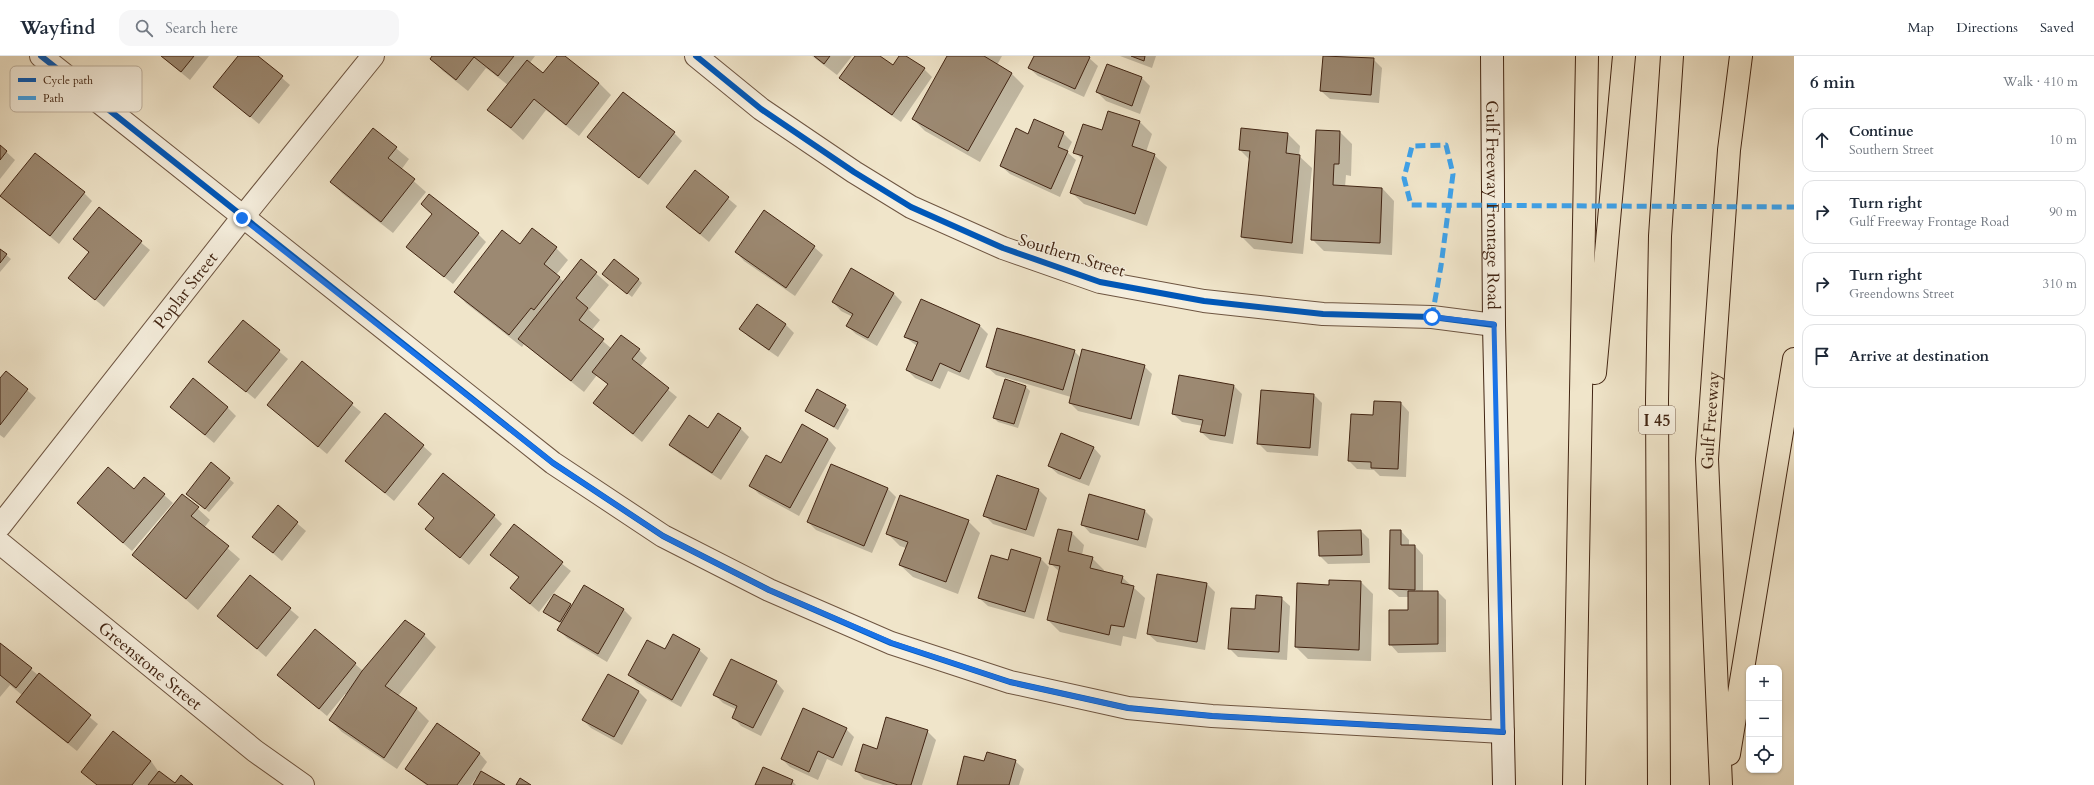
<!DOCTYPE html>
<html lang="en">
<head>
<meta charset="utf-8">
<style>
	body { margin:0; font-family:Cardo,serif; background:#f6f6f7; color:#1f2937 }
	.controls { position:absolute; right:12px; bottom:12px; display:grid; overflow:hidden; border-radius:8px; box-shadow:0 1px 3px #0004 }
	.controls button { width:36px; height:36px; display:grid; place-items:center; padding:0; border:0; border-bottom:1px solid #e0e1e3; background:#fff; color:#1f2937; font:20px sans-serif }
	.stop { position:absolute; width:12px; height:12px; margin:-9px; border:3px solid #1a73e8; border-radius:50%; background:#fff }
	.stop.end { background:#1a73e8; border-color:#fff; box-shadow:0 1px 4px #0008 }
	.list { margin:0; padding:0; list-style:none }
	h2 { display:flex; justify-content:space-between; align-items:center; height:52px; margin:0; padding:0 16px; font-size:17px }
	h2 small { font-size:13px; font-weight:400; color:#747a83 }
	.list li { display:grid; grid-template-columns:26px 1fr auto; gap:12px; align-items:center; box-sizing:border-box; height:64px; margin:0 8px 8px; padding:0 8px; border:1px solid #e0e1e3; border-radius:12px }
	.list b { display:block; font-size:15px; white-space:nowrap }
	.list p { margin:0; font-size:13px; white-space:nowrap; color:#747a83 }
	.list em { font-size:13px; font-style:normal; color:#747a83 }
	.icon { flex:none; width:22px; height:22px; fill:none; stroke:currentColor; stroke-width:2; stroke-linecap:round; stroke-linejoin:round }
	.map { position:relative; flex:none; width:1794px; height:729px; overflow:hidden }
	header { display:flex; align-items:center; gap:24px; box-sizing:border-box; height:56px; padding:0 20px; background:#fff; border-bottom:1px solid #e0e1e3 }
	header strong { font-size:19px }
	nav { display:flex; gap:22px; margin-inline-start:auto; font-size:14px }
	.search { width:280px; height:36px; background:#f6f6f7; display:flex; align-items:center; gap:10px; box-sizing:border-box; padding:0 14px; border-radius:12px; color:#747a83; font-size:15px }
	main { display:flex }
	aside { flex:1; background:#fff }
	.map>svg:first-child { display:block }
	.shadow { fill:#0003 }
	.building { fill:#9c8972; stroke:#422513 }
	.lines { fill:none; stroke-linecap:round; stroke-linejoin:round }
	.minor-casing { stroke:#6e5541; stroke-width:24 }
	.secondary-casing { stroke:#422513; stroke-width:24 }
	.motorway-casing { stroke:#422513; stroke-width:24 }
	.minor { stroke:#f5eedd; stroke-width:22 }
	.secondary { stroke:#f5eedd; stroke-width:22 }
	.motorway { stroke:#f0e5ca; stroke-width:22 }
	.quiet { stroke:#3fa2ea; stroke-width:5; stroke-dasharray:10 5; stroke-linecap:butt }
	.cycleway-casing { stroke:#f5eedd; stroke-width:8 }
	.cycleway { stroke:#0057b8; stroke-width:6 }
	.route { stroke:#1a73e8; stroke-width:5 }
	.labels { text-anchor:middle; stroke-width:3; stroke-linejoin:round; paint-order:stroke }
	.shield { fill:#f5eedd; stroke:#786150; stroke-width:1 }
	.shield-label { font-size:16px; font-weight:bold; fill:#422513 }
	.street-label { font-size:17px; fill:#422513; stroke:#f5eedd }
	.key { fill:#f5eedd; stroke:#bfb2a0; stroke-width:1 }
	.key-label { font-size:11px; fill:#422513 }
</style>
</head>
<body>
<header>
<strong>Wayfind</strong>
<div class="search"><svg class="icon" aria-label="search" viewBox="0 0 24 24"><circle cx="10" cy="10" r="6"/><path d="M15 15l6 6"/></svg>Search here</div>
<nav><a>Map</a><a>Directions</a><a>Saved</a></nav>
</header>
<main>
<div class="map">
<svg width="1794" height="729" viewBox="0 0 1794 729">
	<rect width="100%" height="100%" fill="#f0e5ca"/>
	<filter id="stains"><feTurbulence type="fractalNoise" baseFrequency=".005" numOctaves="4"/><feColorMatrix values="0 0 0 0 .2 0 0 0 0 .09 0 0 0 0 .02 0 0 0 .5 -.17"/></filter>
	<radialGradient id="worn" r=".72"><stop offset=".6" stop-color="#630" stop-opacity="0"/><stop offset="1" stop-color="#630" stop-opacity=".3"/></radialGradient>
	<!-- shadow -->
	<g class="shadow">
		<path d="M161 0H209L190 24Z"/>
		<path d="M239 0H257L290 29 259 68 214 31Z"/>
		<path d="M433 0H535L529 8 543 18 558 0H563L599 27 611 39 579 80 546 54 523 84 489 54 508 29 486 12 468 35 443 15 431 3Z"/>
		<path d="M812 0H852L837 19Z"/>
		<path d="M856 0H879L893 10 901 0H904L924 13 932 21 901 66 849 30 841 22Z"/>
		<path d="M948 0H1002L997 9 1012 18 1024 30 980 106 925 75 913 63Z"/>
		<path d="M1035 0 1089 2 1098 10 1084 41 1038 20 1029 12Z"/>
		<path d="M1120 0H1156L1152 12Z"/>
		<path d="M1373 3 1382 12 1379 47 1330 43 1321 35Z"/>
		<path d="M1107 9 1142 22 1150 30 1140 58 1106 45 1097 36Z"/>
		<path d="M1140 66 1152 78 1146 96 1154 99 1167 111 1147 170 1084 148 1071 136 1083 104 1075 96 1103 75Z"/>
		<path d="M373 73 409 103 401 114 426 136 393 177 343 138 331 126Z"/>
		<path d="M1340 76 1352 88 1351 120 1346 119 1345 131 1382 132 1394 145 1392 199 1324 195 1312 183Z"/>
		<path d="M674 77 682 85 648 129 588 81Z"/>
		<path d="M1063 77 1072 86 1067 96 1076 104 1060 141 1010 118 1001 110Z"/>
		<path d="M1288 78 1300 90 1299 100 1312 112 1303 198 1254 193 1242 181 1250 104 1240 94Z"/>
		<path d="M0 90 15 104 0 123Z"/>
		<path d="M695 115 737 150 709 186 667 151Z"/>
		<path d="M84 137 92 145 59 188 2 140Z"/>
		<path d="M99 152 150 194 104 251 69 222 90 197 74 183Z"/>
		<path d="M433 158 478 178 486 186 453 228 407 191Z"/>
		<path d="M520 189 556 192 568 204 556 219 564 226 581 204 609 229 589 254 600 264 591 275 612 293 639 294 647 302 640 311 677 341 642 386 594 347 608 329 597 319 584 336 524 288 522 291 467 248 455 236Z"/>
		<path d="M814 191 823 199 795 240 744 205 736 196Z"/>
		<path d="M0 194 11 203 0 216Z"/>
		<path d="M603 218 638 223 642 227 632 241Z"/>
		<path d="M893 237 902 246 877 290 856 278 847 270 853 261 841 255 833 246Z"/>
		<path d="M921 244 980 270 988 278 969 324 948 315 940 333 915 322 907 314 917 290 905 281Z"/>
		<path d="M757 249 786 269 794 277 778 301 749 281 741 273Z"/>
		<path d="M243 265 288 303 255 343 210 306Z"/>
		<path d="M1074 295 1081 302 1144 310 1152 318 1139 370 1078 355 1070 347 1071 341 996 319 987 311Z"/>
		<path d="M302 307 361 356 327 398 268 349Z"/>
		<path d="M6 316 36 342 4 382 0 379V324Z"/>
		<path d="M1233 329 1242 338 1233 388 1210 384 1201 376 1203 370 1182 366 1173 358Z"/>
		<path d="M1026 331 1030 335 1018 372 998 366 994 362Z"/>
		<path d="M1314 339 1322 347 1318 400 1267 396 1258 387Z"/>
		<path d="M1401 347 1409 356 1406 421 1380 420 1374 414 1357 413 1349 405 1374 360Z"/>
		<path d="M845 350 849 354 838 374 806 355Z"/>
		<path d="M171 351 228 352 236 360 214 387Z"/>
		<path d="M718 358 741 373 749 381 721 424 679 397 671 389 709 373Z"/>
		<path d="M828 383 836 392 799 460 759 438 750 429 781 409Z"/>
		<path d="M423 390 432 398 394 445 347 405Z"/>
		<path d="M1093 391 1101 400 1089 430 1058 418 1049 410Z"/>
		<path d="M212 408 234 427 209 456 191 442Z"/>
		<path d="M145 422 173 447 132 495 86 455 134 435Z"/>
		<path d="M888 433 896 441 872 497 816 474 808 466Z"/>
		<path d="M1039 434 1047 442 1034 481 993 468 984 459Z"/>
		<path d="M183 439 210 464 204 472 240 503 198 554 134 499Z"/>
		<path d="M1090 440 1145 455 1153 463 1146 492 1090 477 1082 468Z"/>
		<path d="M419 448 494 460 502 468 469 509 426 473 435 462Z"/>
		<path d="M278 451 306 475 282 505 254 481Z"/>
		<path d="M968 465 980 477 958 538 913 521 900 509 906 492 900 490 888 478Z"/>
		<path d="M514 469 571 515 539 556 511 532 519 522 491 499Z"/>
		<path d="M1361 475 1369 483 1370 507 1328 508 1320 500Z"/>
		<path d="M1401 475 1409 484V490H1415L1423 499V536H1438L1446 544V596L1398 597 1390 588 1410 555 1409 541H1399L1390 533Z"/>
		<path d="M1072 477 1084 489 1082 499 1092 502 1104 514V517L1122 521 1145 542 1136 583 1123 580 1121 590 1060 576 1048 564 1060 516 1050 507Z"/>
		<path d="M1041 503 1049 511 1034 563 988 550 979 542Z"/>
		<path d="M250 520 299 561 266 601 218 560Z"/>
		<path d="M1330 525 1361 526 1373 538 1371 605 1308 603 1296 591 1330 530Z"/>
		<path d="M1207 528 1215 536 1205 594 1157 586 1148 578Z"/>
		<path d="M584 530 624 554 632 562 607 606 567 582 559 574 562 568 544 556 570 549 572 551Z"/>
		<path d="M1281 542 1290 550 1287 604 1238 601 1229 592 1255 554Z"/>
		<path d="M424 579 436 591 398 640 417 653 429 665 397 713 342 676 330 664 347 639 345 638 327 660 278 619 355 608 363 615Z"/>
		<path d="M0 588 98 668 77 695 25 654 17 646 22 639 10 629 0 641Z"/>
		<path d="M699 594 708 602 681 651 637 627 629 619Z"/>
		<path d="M608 619 639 636 647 644 622 689 591 672 583 664Z"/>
		<path d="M776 626 784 635 761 680 741 670 733 661 737 654 723 647 714 638Z"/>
		<path d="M846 673 854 681 842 710 827 703 818 724 790 711 782 703Z"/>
		<path d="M927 675 936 684 922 729H883L864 723 856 715 877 694Z"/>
		<path d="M479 697 487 706 480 716 503 729H474L477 723 476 722 471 729H426L406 713Z"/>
		<path d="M151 705 158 715 175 729H192H97L82 716Z"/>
		<path d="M1015 705 1024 713 1019 729H958L985 707Z"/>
		<path d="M792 725 796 729H756Z"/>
	</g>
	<!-- building -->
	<g class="building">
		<path d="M161 0H194L181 16Z"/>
		<path d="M238 0H258L283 20 250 61 213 31Z"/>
		<path d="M432 0H514L498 20 474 1 456 24 430 3Z"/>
		<path d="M557 0H565L599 27 566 69 534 43 511 72 487 54 527 4 543 17Z"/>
		<path d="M814 0H830L824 8Z"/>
		<path d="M855 0H880L893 9 899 0H906L925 12 892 59 839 22Z"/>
		<path d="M947 0H984L1012 17 968 95 912 63Z"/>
		<path d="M1034 0H1088L1090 1 1075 33 1028 12Z"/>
		<path d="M1131 0H1145L1144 5Z"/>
		<path d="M1323 0 1374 2 1371 39 1320 35Z"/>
		<path d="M1107 8 1142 21 1132 50 1096 36Z"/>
		<path d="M623 36 675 76 639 122 587 81Z"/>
		<path d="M1108 55 1140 65 1132 90 1155 98 1135 158 1070 137 1083 100 1073 97 1083 68 1102 74Z"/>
		<path d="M1034 63 1064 76 1058 91 1068 95 1051 133 1000 110 1016 72 1028 78Z"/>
		<path d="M373 72 397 91 388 102 415 123 381 166 330 126Z"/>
		<path d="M1241 72 1288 77 1286 97 1300 99 1292 187 1241 181 1250 95 1239 94Z"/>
		<path d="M1316 74 1340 75 1339 108H1334L1333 129 1382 132 1380 187 1311 184Z"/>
		<path d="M0 89 7 95 0 104Z"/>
		<path d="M35 97 85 136 50 180 0 140Z"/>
		<path d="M695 114 729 141 700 178 666 151Z"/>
		<path d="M429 138 479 177 444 221 406 191 432 158 421 148Z"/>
		<path d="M99 151 142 185 95 244 68 222 89 196 73 183Z"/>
		<path d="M764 154 815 190 786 232 735 196Z"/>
		<path d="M532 172 557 191 544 208 560 221 534 254 531 252 509 279 454 236 502 174 520 188Z"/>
		<path d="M0 193 7 198 0 207Z"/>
		<path d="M581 203 597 216 576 242 588 252 579 264 604 283 571 325 518 283Z"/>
		<path d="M614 203 639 223 627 238 602 218Z"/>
		<path d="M851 212 894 237 868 282 846 270 853 258 832 246Z"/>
		<path d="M921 243 980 269 960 316 940 307 932 325 906 314 918 286 904 281Z"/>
		<path d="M757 248 786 268 769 294 739 273Z"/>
		<path d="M243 264 280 294 246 336 208 306Z"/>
		<path d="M997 272 1075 294 1063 334 986 311Z"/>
		<path d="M621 279 640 293 632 303 669 332 633 378 593 347 608 328 592 316Z"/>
		<path d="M1082 293 1145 309 1131 363 1069 347Z"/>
		<path d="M302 305 353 347 318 391 267 349Z"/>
		<path d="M6 315 28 333 0 369V322Z"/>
		<path d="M1179 319 1234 329 1225 380 1200 376 1203 364 1172 358Z"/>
		<path d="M193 322 228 351 205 379 170 351Z"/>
		<path d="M1005 323 1026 330 1014 368 993 362Z"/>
		<path d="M817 333 846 349 834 371 805 355Z"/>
		<path d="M1261 334 1314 338 1310 392 1257 388Z"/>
		<path d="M1374 345 1401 346 1398 413 1371 412V406L1348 405 1351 358 1373 359Z"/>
		<path d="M385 357 424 389 385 437 345 405Z"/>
		<path d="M718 357 741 372 712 417 669 389 689 359 708 372Z"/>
		<path d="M802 368 828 383 790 452 749 430 766 399 781 407Z"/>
		<path d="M1061 377 1094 391 1080 423 1048 410Z"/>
		<path d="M211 406 230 422 205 453 186 438Z"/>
		<path d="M831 408 888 432 864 490 807 466Z"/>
		<path d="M108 411 134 433 144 421 165 438 123 487 77 447Z"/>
		<path d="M443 417 495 459 460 502 425 473 434 462 418 448Z"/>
		<path d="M997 419 1039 433 1026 474 983 460Z"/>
		<path d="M182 438 199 451 191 460 229 490 186 543 132 499Z"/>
		<path d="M1089 438 1145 454 1138 484 1081 469Z"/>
		<path d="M900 439 969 464 946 526 899 509 908 486 886 478Z"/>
		<path d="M278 449 298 466 273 497 252 481Z"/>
		<path d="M514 468 563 506 530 548 510 532 519 521 490 499Z"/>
		<path d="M1058 473 1072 476 1068 495 1093 501 1090 512 1123 520 1121 527 1134 530 1124 571 1111 569 1109 579 1047 564 1060 510 1049 508Z"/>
		<path d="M1361 474 1362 499 1319 500 1318 475Z"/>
		<path d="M1390 474H1401V489H1415V534L1389 533Z"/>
		<path d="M1011 493 1041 502 1025 556 978 542 991 499 1008 504Z"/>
		<path d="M1157 518 1207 527 1197 586 1147 578Z"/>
		<path d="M250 519 291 552 257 593 217 560Z"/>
		<path d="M1329 524 1361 525 1359 594 1295 591 1297 527 1329 529Z"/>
		<path d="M584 529 624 553 598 598 557 574Z"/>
		<path d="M1408 535H1438V588L1389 589V554H1408Z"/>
		<path d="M554 538 571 548 560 566 543 556Z"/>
		<path d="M1256 539 1282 541 1279 596 1228 593 1231 552 1255 553Z"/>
		<path d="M405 564 425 578 385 630 417 652 384 702 329 664 362 615Z"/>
		<path d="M315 573 356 607 319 653 277 619Z"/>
		<path d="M673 578 700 593 672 644 628 619 647 584 665 593Z"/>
		<path d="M0 587 32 612 16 632 0 619Z"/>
		<path d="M731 603 777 625 753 672 732 662 737 650 713 639Z"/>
		<path d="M39 617 91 659 68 687 16 646Z"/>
		<path d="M608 618 639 635 614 681 582 664Z"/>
		<path d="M803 652 847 672 833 702 818 695 809 716 781 703Z"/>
		<path d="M886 661 928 674 911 729H898L855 715 863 688 877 693Z"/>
		<path d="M437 667 480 697 457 729H428L405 713Z"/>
		<path d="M113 675 151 705 132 729H97L81 716Z"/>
		<path d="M987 696 1016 704 1009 729H957L964 700 984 705Z"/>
		<path d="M763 711 793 724 791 729H755Z"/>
		<path d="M159 715 175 727 181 719 193 729H148Z"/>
		<path d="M481 715 505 729H473Z"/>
		<path d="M520 722 531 729H516Z"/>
	</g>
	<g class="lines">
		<defs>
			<g id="minor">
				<path d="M41 0 553 407 663 480 769 534 891 587 1010 626 1128 652 1212 660 1503 676"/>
				<path d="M696 0 761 53 854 116 911 151 1003 192 1100 226 1204 245 1323 258 1432 261 1494 269"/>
				<path id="s1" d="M0 470 242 162 373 0"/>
				<path id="s2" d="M0 487 255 695 303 729"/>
			</g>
			<g id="secondary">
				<path id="s3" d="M1492 0 1494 269 1504 729"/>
			</g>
			<g id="motorway">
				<path d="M1595 317 1624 0"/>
				<path d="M1729 698 1794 303"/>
				<path d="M1574 729 1587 0"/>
				<path d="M1659 729 1657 344 1660 180 1672 0"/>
				<path id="s4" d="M1721 729 1707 403 1729 94 1741 0"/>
			</g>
		</defs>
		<!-- minor casing -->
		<use href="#minor" class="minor-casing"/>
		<!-- secondary casing -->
		<use href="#secondary" class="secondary-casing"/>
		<!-- motorway casing -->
		<use href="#motorway" class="motorway-casing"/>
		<!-- minor -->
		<use href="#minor" class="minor"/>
		<!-- secondary -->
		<use href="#secondary" class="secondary"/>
		<!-- motorway -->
		<use href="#motorway" class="motorway"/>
		<!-- quiet -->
		<path class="quiet" d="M1432 261 1441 210 1453 118 1446 89 1412 90 1404 122 1411 149 1794 151"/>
		<defs>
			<g id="cycleway">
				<path d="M41 0 553 407 663 480 769 534 891 587 1010 626 1128 652 1212 660 1503 676"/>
				<path d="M696 0 761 53 854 116 911 151 1003 192 1100 226 1204 245 1323 258 1432 261 1494 269"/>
			</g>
		</defs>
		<!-- cycleway casing -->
		<use href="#cycleway" class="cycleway-casing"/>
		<!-- cycleway -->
		<use href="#cycleway" class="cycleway"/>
	</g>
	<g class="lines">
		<!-- route -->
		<path class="route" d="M242 162 553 407 663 480 769 534 892 587 1010 626 1128 652 1212 660 1503 676 1494 268 1432 261"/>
	</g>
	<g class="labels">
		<!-- shield labels -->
		<rect class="shield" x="1639" y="350" width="36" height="28" rx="3"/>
		<g class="shield-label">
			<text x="1657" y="370">I 45</text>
		</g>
		<!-- street labels -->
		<g class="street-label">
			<text dy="6" stroke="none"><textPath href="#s3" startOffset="149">Gulf Freeway Frontage Road</textPath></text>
			<text transform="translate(1072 199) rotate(17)" y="6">Southern Street</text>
			<text dy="6" stroke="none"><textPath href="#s1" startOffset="300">Poplar Street</textPath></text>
			<text dy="6" stroke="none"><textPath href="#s4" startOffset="365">Gulf Freeway</textPath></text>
			<text dy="6" stroke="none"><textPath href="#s2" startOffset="194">Greenstone Street</textPath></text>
		</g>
	</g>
	<!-- legend -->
	<rect x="10" y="10" width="132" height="46" rx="6" class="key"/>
	<rect x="18" y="22" width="18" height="4" fill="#0057b8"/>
	<rect x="18" y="40" width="18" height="4" fill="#3fa2ea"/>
	<g class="key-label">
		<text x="43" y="28">Cycle path</text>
		<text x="43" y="46">Path</text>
	</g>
	<rect width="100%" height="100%" filter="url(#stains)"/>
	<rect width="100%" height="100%" fill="url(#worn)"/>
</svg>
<div class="controls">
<button>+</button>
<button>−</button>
<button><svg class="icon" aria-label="locate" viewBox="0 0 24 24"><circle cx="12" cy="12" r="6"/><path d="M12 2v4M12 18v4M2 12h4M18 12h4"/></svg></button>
</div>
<div class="stop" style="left:1432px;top:261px"></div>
<div class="stop end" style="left:242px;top:162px"></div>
</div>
<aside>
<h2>6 min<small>Walk · 410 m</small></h2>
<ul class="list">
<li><svg class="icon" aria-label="ahead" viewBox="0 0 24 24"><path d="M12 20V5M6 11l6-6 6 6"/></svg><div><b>Continue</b><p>Southern Street</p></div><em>10 m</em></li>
<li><svg class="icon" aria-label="right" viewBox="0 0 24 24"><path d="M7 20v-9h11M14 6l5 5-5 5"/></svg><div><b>Turn right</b><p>Gulf Freeway Frontage Road</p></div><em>90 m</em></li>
<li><svg class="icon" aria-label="right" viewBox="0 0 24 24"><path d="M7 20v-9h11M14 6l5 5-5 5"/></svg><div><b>Turn right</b><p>Greendowns Street</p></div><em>310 m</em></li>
<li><svg class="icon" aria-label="arrive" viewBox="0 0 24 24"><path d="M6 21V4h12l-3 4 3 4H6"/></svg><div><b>Arrive at destination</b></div></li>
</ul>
</aside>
</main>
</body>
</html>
